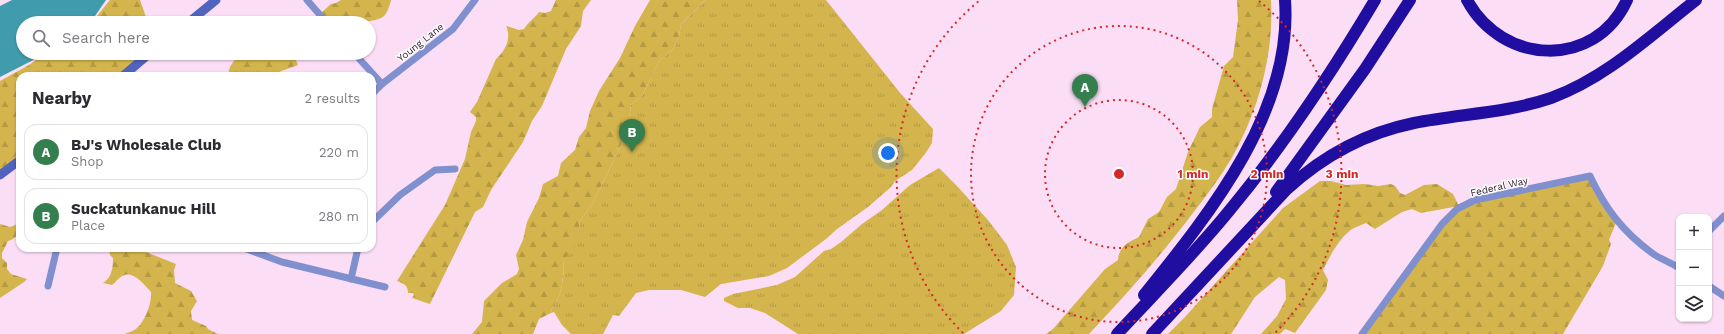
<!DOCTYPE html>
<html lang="en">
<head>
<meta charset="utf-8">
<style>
	body { margin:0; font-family:"Work Sans",sans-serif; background:#f7f7f7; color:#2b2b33 }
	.controls { position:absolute; right:12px; bottom:12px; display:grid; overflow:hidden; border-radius:8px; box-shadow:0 1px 3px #0004 }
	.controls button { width:36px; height:36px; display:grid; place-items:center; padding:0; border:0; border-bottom:1px solid #e1e1e2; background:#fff; color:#2b2b33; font:20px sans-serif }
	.you { position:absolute; left:888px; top:153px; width:14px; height:14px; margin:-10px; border:3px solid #fff; border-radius:50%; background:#1a73e8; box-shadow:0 0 0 6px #1a73e833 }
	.badge { display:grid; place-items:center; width:26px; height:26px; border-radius:50%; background:#347f4d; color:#fff; font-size:13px; font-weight:700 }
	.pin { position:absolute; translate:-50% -33px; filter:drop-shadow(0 1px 2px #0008) }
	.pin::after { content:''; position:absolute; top:21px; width:14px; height:12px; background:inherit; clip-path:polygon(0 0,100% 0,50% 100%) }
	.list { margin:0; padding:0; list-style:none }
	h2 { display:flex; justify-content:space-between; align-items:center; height:52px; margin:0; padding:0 16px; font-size:17px }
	h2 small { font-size:13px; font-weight:400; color:#7c7c81 }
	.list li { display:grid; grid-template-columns:26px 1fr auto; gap:12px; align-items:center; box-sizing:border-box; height:56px; margin:0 8px 8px; padding:0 8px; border:1px solid #e1e1e2; border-radius:12px }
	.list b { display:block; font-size:15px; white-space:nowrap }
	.list p { margin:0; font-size:13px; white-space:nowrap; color:#7c7c81 }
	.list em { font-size:13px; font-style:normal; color:#7c7c81 }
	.icon { flex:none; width:22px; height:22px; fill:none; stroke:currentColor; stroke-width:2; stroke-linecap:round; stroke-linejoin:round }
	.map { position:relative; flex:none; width:1724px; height:334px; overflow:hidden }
	.search { position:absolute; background:#fff; box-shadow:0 1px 3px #0004; left:16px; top:16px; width:360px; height:44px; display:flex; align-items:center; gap:10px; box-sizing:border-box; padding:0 14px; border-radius:22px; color:#7c7c81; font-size:15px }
	.panel { position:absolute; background:#fff; box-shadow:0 1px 3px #0004; left:16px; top:72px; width:360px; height:180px; border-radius:12px }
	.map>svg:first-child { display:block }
	.grass { fill:url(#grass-tufts) }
	.forest { fill:url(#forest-firs) }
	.water { fill:#409cad }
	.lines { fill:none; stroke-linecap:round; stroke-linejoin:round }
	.street { stroke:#8090ce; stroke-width:7 }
	.secondary { stroke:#5063bd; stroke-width:9 }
	.highway { stroke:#200ea1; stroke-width:12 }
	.ring { fill:none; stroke:#d62828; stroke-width:2; stroke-dasharray:2 4 }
	.labels { text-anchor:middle; stroke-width:3; stroke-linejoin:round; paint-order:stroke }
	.street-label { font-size:10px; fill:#2b1a28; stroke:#fff }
	.centre { fill:#d62828; stroke:#fff; stroke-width:2 }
	.ring-label { font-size:12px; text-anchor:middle; font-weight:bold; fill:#d62828; stroke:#fff; stroke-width:3; stroke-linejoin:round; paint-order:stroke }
</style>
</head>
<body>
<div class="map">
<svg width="1724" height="334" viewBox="0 0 1724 334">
	<defs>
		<pattern id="grass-tufts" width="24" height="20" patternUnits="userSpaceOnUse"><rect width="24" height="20" fill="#d4b44c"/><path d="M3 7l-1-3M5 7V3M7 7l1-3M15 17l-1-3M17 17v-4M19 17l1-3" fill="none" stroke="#b69a42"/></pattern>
		<pattern id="forest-firs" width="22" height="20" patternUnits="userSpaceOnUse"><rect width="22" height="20" fill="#d4b44c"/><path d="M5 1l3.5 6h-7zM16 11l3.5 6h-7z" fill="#b69a42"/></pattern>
	</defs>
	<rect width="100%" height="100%" fill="#fbdef6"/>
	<!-- grass -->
	<g class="grass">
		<path d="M705 0H826L901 94 933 129 932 143 925 154 912 170 895 181 891 187 868 207 837 229 826 239 787 268 769 276 721 284 705 297 681 290H649L636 293 619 316 613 315 603 334H571L562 325 554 312 551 313C552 304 556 304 559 296 562 290 565 266 563 261L579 228 580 221 593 203 620 147 628 126 631 105 643 94 659 61 674 48 679 36 681 24Z"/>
		<path d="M939 168 956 185 988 220 1007 245 1016 267 1014 295 1001 311 964 334H798L765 313 750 308H738L724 301V298L733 294 777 285 795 277 824 251 831 249 841 242 862 224 882 210 910 185Z"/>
	</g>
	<!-- forest -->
	<g class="forest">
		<path d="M110 0H140L146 17 145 23H89L97 16Z"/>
		<path d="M341 0H391C390 4 388 11 385 15 378 24 340 23 328 23L321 13 331 4 336 3Z"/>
		<path d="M556 0H591L583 11 581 26 566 49 542 106 532 121 523 142 491 190 483 207 475 212 430 304 412 298 414 295 413 293H408C408 285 404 284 397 281L445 205 465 159 471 132 476 121V117L470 112 477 102 496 59C505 51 512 38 506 26L519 30 524 29C529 21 534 19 539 12L545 13 551 11Z"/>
		<path d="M650 0H705L681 24 679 36 674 48 659 61 643 94 631 105 628 126 620 147 593 203 580 221 579 228 574 248 563 261C565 266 562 290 559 296 556 304 552 304 551 313L539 319 533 334H472L482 322 484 301 502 283 517 274 519 269 516 255 523 240 527 222 539 198 543 184 558 176 561 163 575 150 579 137 586 128 590 111 599 91 620 58 635 26Z"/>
		<path d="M1237 0H1271C1274 51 1260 106 1235 152 1224 172 1210 191 1196 209 1163 253 1127 294 1089 334H1046L1053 329 1105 269 1118 260C1119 247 1128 242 1139 237L1148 219 1159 212 1167 197 1176 189 1188 152 1200 127 1212 117V109L1224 66 1233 57 1238 20Z"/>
		<path d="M45 53H151L124 76H20V161L0 175V81L29 65Z"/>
		<path d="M267 53H293L298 65 276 73 274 76H229C227 68 234 61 239 55L253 59Z"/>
		<path d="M1589 177 1617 220 1609 240 1611 244 1603 266 1563 334H1363L1448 218 1481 199Z"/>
		<path d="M1320 181H1331L1346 185 1365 184 1378 186 1391 184 1395 186 1400 193 1405 195 1424 185 1437 184 1453 194 1459 206 1421 213 1412 209 1402 212 1375 229 1366 223C1362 225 1358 226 1354 228 1340 236 1330 256 1323 270L1328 280 1326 290 1295 333 1285 329 1280 334H1261L1277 316 1286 299 1285 280 1279 277 1255 297 1231 334H1168L1185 317 1283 208Z"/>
		<path d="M20 223C20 232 17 239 8 241L2 253V258L7 263V269L11 274 27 279 24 282 0 298V224L10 227Z"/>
		<path d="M109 248H136L176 264 174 270 175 283 191 291 197 301 191 311 192 320 206 326 208 329 218 334H125C129 332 134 331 137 328 145 321 152 303 151 292 145 286 135 272 125 275 120 276 116 282 112 285L103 283C112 278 113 267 113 258L110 255Z"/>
	</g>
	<!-- water -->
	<path class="water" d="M12 0H106L95 16 86 23H23V53H47L0 77V6Z"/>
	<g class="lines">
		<!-- street -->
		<g class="street">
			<path d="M307 0 327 23"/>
			<path d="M354 53 382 84"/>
			<path d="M372 94 382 84 453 29 475 0"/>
			<path d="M372 222 400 195 435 170 455 169"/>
			<path d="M1709 231 1724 216"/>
			<path d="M244 248 282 262 385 287"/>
			<path d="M351 279 358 248"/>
			<path d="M48 286 57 248"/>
			<path d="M1709 286 1724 296"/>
			<path d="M1362 334 1442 224 1457 209 1475 200 1590 176C1605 208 1622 231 1652 253 1660 259 1670 262 1679 268"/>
		</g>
		<!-- secondary -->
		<g class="secondary">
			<path d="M188 23 216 0"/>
			<path d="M123 76 150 53"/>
			<path d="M0 175 20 160"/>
		</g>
		<!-- highway -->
		<g class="highway">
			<path d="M1467 0C1502 65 1595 70 1627 0"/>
			<path d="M1276 192 1365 69 1410 0"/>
			<path d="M1144 295C1210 213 1293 111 1285 0"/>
			<path d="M1117 334C1155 293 1194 254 1229 211 1284 145 1331 74 1375 0"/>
			<path d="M1152 334 1287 189C1323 156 1365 133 1414 123 1459 114 1507 113 1551 98 1606 78 1650 36 1696 0"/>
		</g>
	</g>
	<!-- distance rings -->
	<g class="ring">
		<circle cx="1119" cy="174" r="74"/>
		<circle cx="1119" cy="174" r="148"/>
		<path d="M963 333A223 223 0 0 1 979 1M1259 1A223 223 0 0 1 1275 333"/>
	</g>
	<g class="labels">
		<!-- street labels -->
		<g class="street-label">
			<text transform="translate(420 42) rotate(-38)" y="4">Young Lane</text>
			<text transform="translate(1499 186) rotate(-13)" y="4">Federal Way</text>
		</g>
	</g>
	<circle cx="1119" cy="174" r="6" class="centre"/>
	<g class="ring-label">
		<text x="1193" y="178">1 min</text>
		<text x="1267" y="178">2 min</text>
		<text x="1342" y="178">3 min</text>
	</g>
</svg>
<div class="controls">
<button>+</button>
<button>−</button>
<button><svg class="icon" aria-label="layers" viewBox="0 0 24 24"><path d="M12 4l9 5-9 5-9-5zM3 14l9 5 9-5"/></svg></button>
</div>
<div class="you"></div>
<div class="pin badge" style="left:1085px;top:107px">A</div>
<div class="pin badge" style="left:632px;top:152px">B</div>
<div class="search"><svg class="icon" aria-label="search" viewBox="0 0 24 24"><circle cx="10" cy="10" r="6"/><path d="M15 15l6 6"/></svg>Search here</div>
<section class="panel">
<h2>Nearby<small>2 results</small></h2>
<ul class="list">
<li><span class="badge">A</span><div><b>BJ's Wholesale Club</b><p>Shop</p></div><em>220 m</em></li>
<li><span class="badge">B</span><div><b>Suckatunkanuc Hill</b><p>Place</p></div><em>280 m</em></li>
</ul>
</section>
</div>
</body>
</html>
